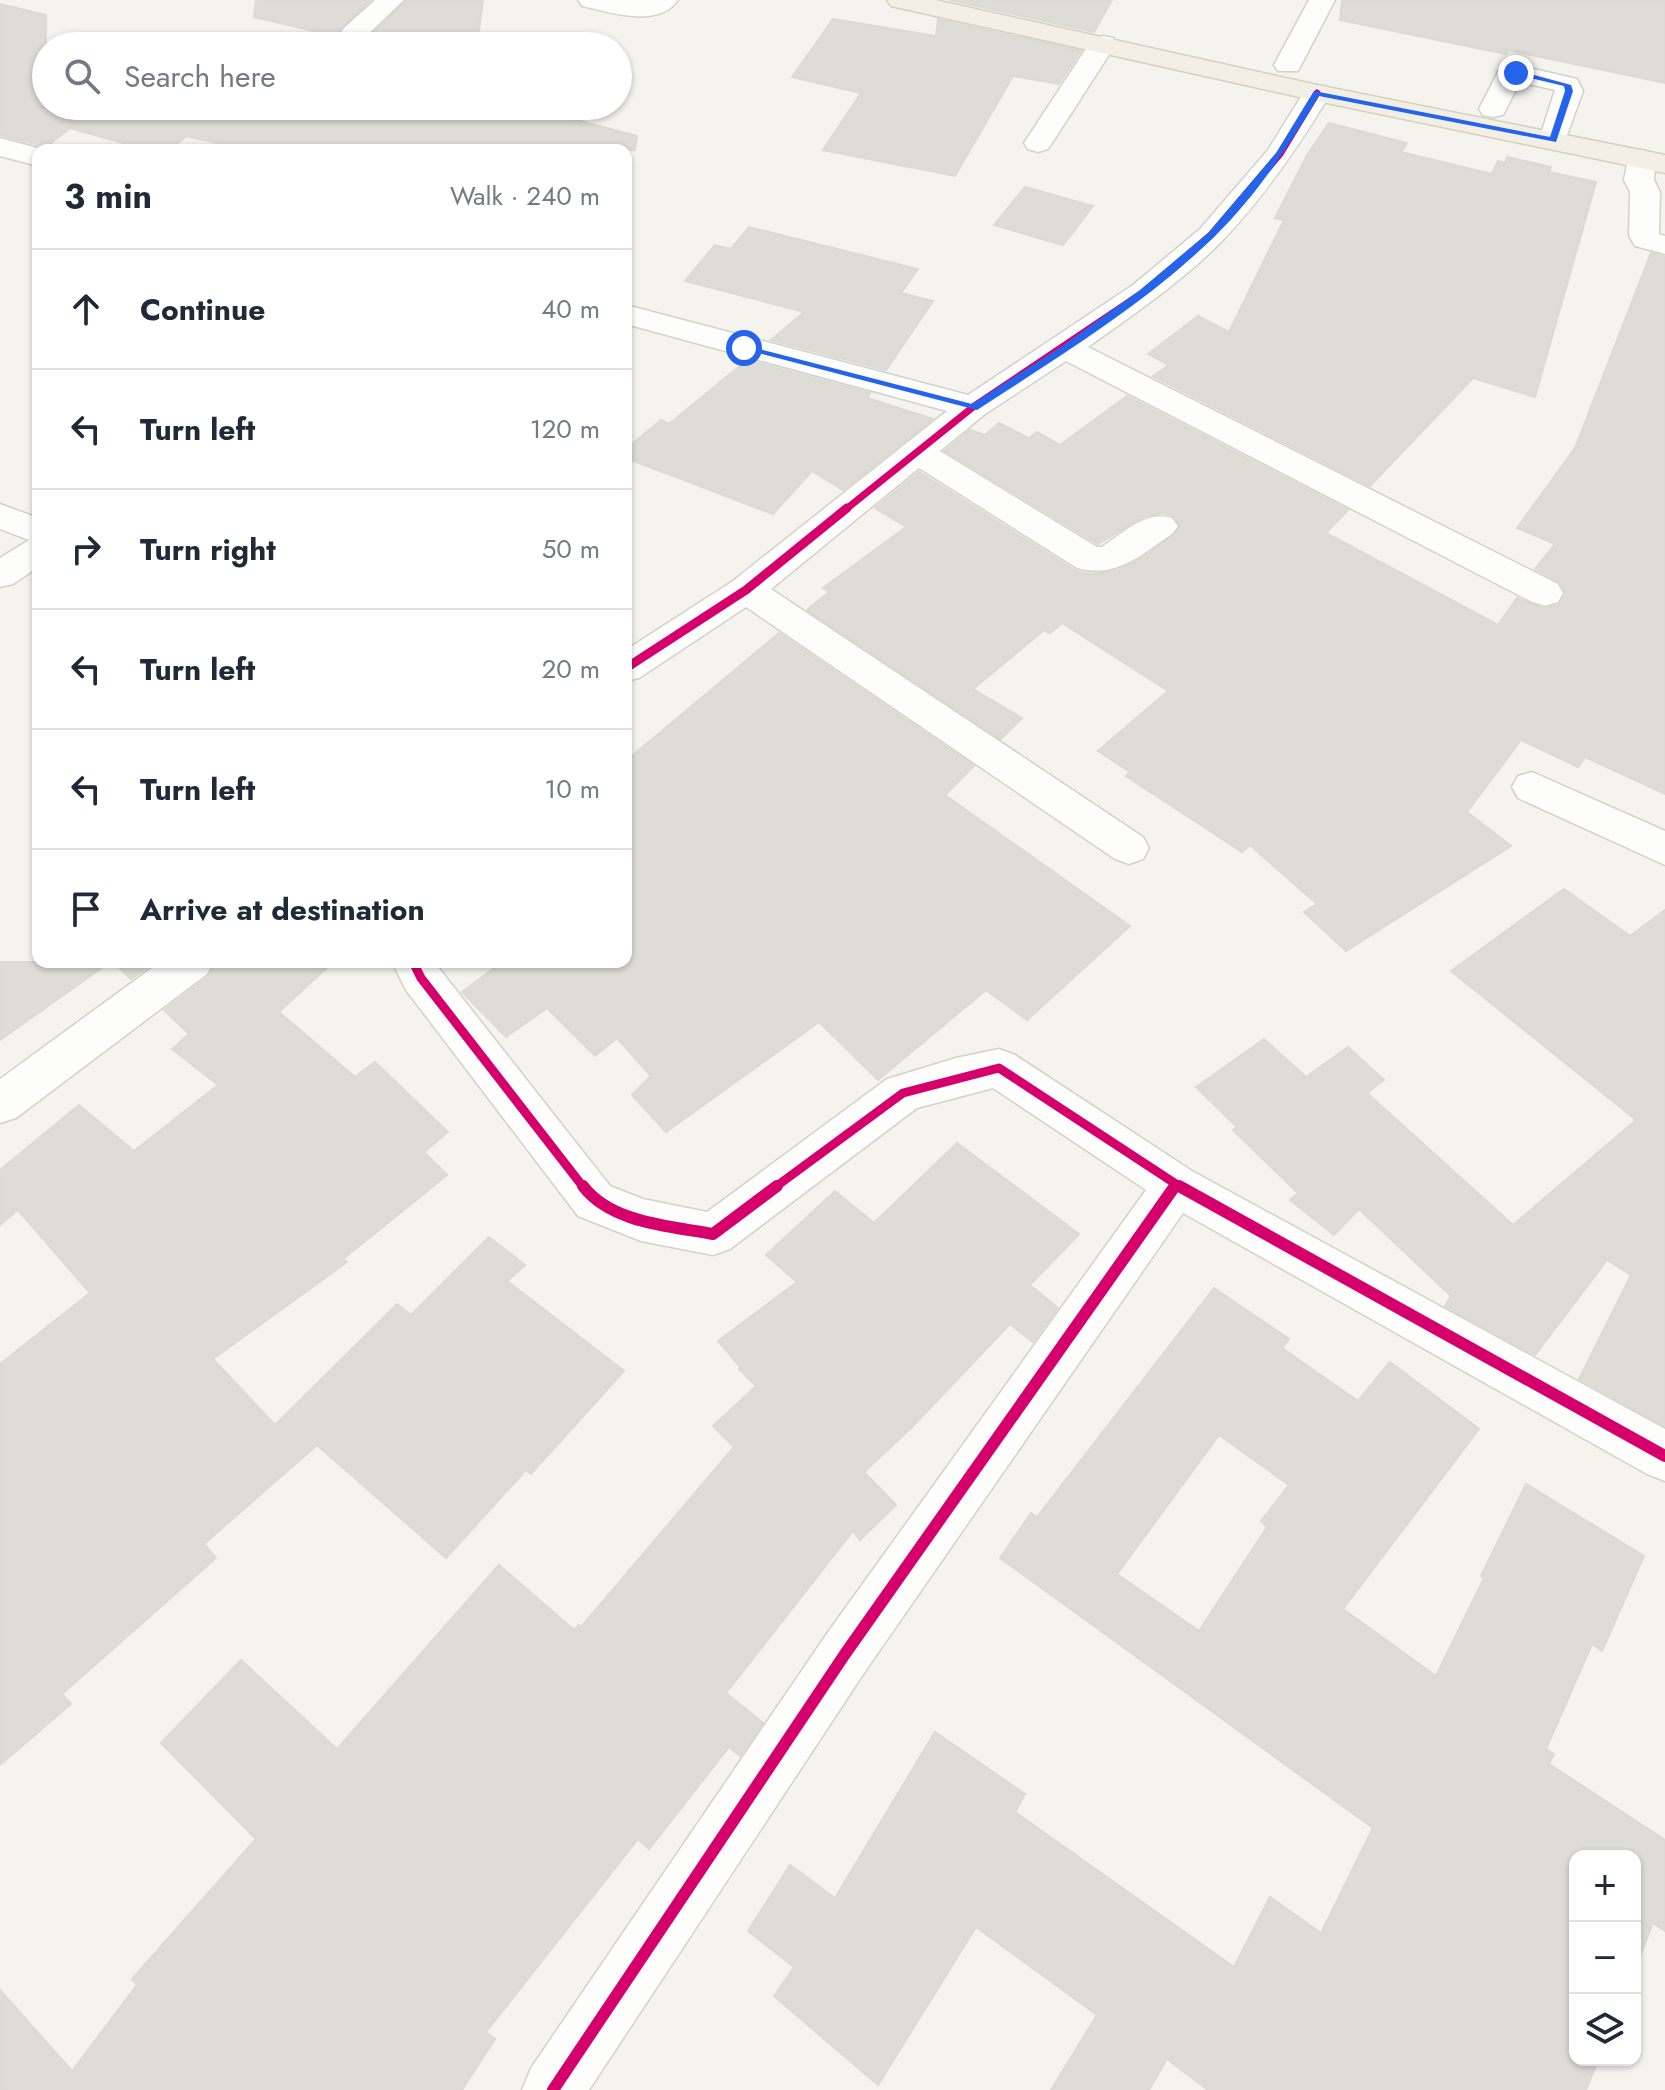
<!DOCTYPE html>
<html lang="en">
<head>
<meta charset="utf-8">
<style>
	body { margin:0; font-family:Jost,sans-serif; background:#f2f2f3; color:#1f2937 }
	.controls { position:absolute; right:24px; bottom:24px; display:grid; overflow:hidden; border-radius:16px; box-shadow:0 2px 6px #0004 }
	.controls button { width:72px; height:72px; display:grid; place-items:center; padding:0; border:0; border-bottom:2px solid #e0e1e3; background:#fff; color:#1f2937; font:40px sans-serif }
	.stop { position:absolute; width:24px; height:24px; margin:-18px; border:6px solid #2563eb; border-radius:50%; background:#fff }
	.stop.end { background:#2563eb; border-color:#fff; box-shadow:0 2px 8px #0008 }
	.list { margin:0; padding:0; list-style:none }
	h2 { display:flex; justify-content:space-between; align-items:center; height:104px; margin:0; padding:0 32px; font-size:34px }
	h2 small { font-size:26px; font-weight:400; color:#747a83 }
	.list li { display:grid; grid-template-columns:52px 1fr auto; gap:24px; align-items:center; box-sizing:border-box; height:120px; padding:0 32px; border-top:2px solid #e0e1e3 }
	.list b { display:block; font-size:30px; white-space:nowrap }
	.list em { font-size:26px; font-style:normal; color:#747a83 }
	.icon { flex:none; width:44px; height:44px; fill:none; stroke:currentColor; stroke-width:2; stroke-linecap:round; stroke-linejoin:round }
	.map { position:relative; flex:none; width:1665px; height:2090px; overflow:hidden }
	.search { position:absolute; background:#fff; box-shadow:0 2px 6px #0004; left:32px; top:32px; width:600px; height:88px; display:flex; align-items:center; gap:20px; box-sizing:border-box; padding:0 28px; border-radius:44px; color:#747a83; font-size:30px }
	.panel { position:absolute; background:#fff; box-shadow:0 2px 6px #0004; left:32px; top:144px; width:600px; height:824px; border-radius:16px }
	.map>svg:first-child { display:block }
	.building { fill:#dddcd6; stroke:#dcdad4; stroke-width:2; fill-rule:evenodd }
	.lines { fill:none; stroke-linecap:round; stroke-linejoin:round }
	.minor-casing { stroke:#d2d1cb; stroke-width:3 }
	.major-casing { stroke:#d5d2bc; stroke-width:3 }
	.minor { fill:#fdfdfc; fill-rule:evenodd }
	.major { fill:#f2f0e6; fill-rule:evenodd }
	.cycleway-far2-casing { stroke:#fff; stroke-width:10 }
	.cycleway-far1-casing { stroke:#fff; stroke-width:14 }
	.cycleway-casing { stroke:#fff; stroke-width:17 }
	.cycleway-far2 { stroke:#d6006c; stroke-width:7 }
	.cycleway-far1 { stroke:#d6006c; stroke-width:9 }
	.cycleway { stroke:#d6006c; stroke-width:12 }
	.route { fill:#2563eb }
</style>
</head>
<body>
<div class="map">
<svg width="1665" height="2090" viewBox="0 0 1665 2090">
	<rect width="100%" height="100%" fill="#f4f3ee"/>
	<!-- building -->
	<g class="building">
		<path d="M256 0H371L338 32 344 43 364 42 407 0H483L477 46H300L318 32 254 17Z"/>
		<path d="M949 0H1112L1094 32Z"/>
		<path d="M1342 0H1665V83L1508 50 1506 54 1340 20Z"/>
		<path d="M0 4 46 15V106H222L210 116 223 106H582L569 118 637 136 635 150H249L186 136 170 150H148L70 128 46 147 0 135Z"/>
		<path d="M833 19 936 36 938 19 1081 51 1059 84 1013 76 955 176 823 150 861 93 792 77Z"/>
		<path d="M1329 123 1407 143 1401 152 1492 174 1498 161 1505 163 1507 157 1551 167 1549 172 1596 182 1535 397 1473 378 1370 486 1153 376 1169 365 1148 354 1198 316 1229 332 1284 220 1275 218 1307 155Z"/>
		<path d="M1025 187 1093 206 1063 245 994 225Z"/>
		<path d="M749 227 918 269 901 293 933 301 886 370 771 340 804 312 685 281 715 245 731 249Z"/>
		<path d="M1651 253 1665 257V794L1585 757 1578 767 1521 740 1467 812 1511 846 1346 951 1304 912 1317 904 1250 845 1242 852 1126 776 1130 772 1098 751 1168 691 1062 623 1050 633 1044 630 973 689 1022 718 1001 739 807 610 829 592 823 588 906 527 875 508 919 472 1076 571 1091 574 1117 571 1151 552 1180 528 1172 515 1162 513 1143 517 1098 544 945 451 970 430 985 435 999 423 1029 438 1037 432 1060 445 1127 396 1348 510 1326 533 1498 625 1517 598 1544 609 1559 605 1566 594 1561 583 1535 569 1555 544 1517 528 1575 448Z"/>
		<path d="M747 360 870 393 867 398 933 419 843 490 812 471 773 514 626 458V449L661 420 669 424Z"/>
		<path d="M779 633 974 766 945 795 1130 926 1027 1020 986 990 878 1080 819 1022 666 1132 632 1095 651 1076 617 1038 595 1056 547 1008 506 1037 462 992 502 962H626V761Z"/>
		<path d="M1564 889 1630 936 1665 910V1426L1579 1379 1631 1275 1607 1260 1535 1355 1445 1306 1451 1296 1359 1209 1334 1235 1290 1200 1298 1193 1233 1130 1237 1127 1196 1087 1264 1039 1306 1077 1348 1047 1384 1080 1367 1093 1513 1225 1636 1120 1451 971Z"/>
		<path d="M0 962H110L0 1040Z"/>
		<path d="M113 962H155L131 979Z"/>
		<path d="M216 962H333L279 1012 355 1077 375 1062 448 1132 424 1152 447 1175 343 1259 347 1262 213 1359 275 1425 397 1304 411 1315 489 1237 525 1265 507 1281 624 1371 531 1474 526 1470 446 1558 317 1445 204 1544 216 1558 62 1694 71 1704 0 1765V1364L90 1293 18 1210 0 1225V1170L79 1105 134 1151 218 1085 172 1049 189 1034 164 1010 209 976Z"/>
		<path d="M957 1143 1079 1234 1030 1285 1058 1308 1033 1342 1010 1324 912 1427 864 1472 896 1505 860 1540 853 1531 726 1693 763 1723 740 1756 729 1747 649 1849 638 1839 486 2032 495 2039 462 2090H0V1990L72 2071 137 1985 132 1979 256 1839 161 1743 241 1660 337 1749 499 1565 574 1630 579 1625 581 1627 734 1447 713 1426 756 1386 739 1369 741 1368 718 1341 797 1282 766 1255 835 1191 874 1223Z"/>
		<path d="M1214 1288 1289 1339 1282 1348 1358 1401 1390 1362 1479 1429 1343 1609 1436 1676 1484 1578 1481 1576 1526 1484 1644 1556 1602 1651 1592 1644 1546 1749 1554 1754 1549 1764 1665 1840V1931L1653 1923 1635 1969V1856H1575V2060H1598L1586 2090H1208L1167 2059 1149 2090H1051L1097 2015 976 1927 878 2085 774 1996 794 1967 748 1931 790 1865 835 1898 935 1732 1025 1794 1015 1812 1234 1967 1270 1897 1321 1933 1373 1828 1000 1558 1031 1513 1037 1517ZM1219 1435 1289 1485 1261 1521 1267 1527 1199 1631 1117 1574Z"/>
	</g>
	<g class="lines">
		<defs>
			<g id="minor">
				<path d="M375 0H404L362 40H344L340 34 344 28Z"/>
				<path d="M578 0H678C658 29 609 12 582 6Z"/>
				<path d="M1309 0H1335L1298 71H1278L1274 65Z"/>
				<path d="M1103 36 1113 38 1116 44 1052 143 1048 149 1038 152 1028 149 1024 143 1093 38Z"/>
				<path d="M1516 65 1577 79 1583 91 1563 146 1553 149 1543 146 1539 140 1555 90 1520 82 1503 115 1493 117 1483 115 1479 109 1499 70Z"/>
				<path d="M1317 85 1327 87 1331 93C1299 146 1265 196 1222 241 1183 281 1134 314 1088 347L1558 584 1563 593 1558 602 1545 606 1532 602 1066 361 985 414 940 451 1097 547H1102C1123 533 1146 510 1172 518L1178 526 1172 534C1141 555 1116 579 1077 568L919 468 771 589 1143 837 1149 848 1143 859 1129 864 1115 859 746 607 639 678 626 681V650L733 581 947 411 626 324V305L968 395 1133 285 1200 229 1268 150 1307 87Z"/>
				<path d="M0 138 45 150H38V166L0 156Z"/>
				<path d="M1642 150 1652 153 1656 159 1654 180 1660 192 1659 234 1665 236V254L1635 246 1629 236 1630 192 1624 180 1628 159 1632 153Z"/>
				<path d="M0 504 38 518V567L13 584 0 587V558L29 540 0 529Z"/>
				<path d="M1532 772 1665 831V865L1518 798 1512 787 1518 776Z"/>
				<path d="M160 962H213L207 974 16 1118 0 1123V1079Z"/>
				<path d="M392 962H434L610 1186 643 1199 707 1212 887 1079 956 1058 999 1049 1015 1055 1192 1171 1665 1429V1481L1647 1474 1183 1213 864 1673 589 2090H522L531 2068 826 1635 1146 1190 993 1088 917 1108 730 1249 713 1255 641 1241 578 1216 406 990Z"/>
			</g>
			<path id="major" d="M887 0H935L1317 85 1665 155V173L1317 101 900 8 891 6Z"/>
		</defs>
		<!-- minor casing -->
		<use href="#minor" class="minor-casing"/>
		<!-- major casing -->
		<use href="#major" class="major-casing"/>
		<!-- minor -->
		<use href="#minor" class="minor"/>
		<!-- major -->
		<use href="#major" class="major"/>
		<defs>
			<path id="cycleway-far2" d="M845 510 973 407 1144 292 1211 235 1280 154 1317 93"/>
			<g id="cycleway-far1">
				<path d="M626 668 746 590 847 508"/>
				<path d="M413 962 421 978 584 1188"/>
				<path d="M774 1188 903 1093 999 1068 1182 1188"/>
				<path d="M1174 1188 1176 1185"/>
			</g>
			<g id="cycleway">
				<path d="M583 1186C611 1223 670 1226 713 1234L777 1186"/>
				<path d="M1179 1186 1665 1456"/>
				<path d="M553 2090 845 1654 1175 1186"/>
			</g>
		</defs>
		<!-- cycleway-far2 casing -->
		<use href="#cycleway-far2" class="cycleway-far2-casing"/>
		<!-- cycleway-far1 casing -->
		<use href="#cycleway-far1" class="cycleway-far1-casing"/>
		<!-- cycleway casing -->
		<use href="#cycleway" class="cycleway-casing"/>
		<!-- cycleway-far2 -->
		<use href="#cycleway-far2" class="cycleway-far2"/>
		<!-- cycleway-far1 -->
		<use href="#cycleway-far1" class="cycleway-far1"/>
		<!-- cycleway -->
		<use href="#cycleway" class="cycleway"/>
	</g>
	<!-- route -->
	<path class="route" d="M1516 70 1571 85 1573 91 1556 142 1319 96C1289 146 1256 196 1214 237 1144 305 1058 357 977 410L739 348 744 345 972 404 1062 346 1140 290 1208 233 1276 153 1314 91 1550 137 1565 91 1564 86 1513 74Z"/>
</svg>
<div class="controls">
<button>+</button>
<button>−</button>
<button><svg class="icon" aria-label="layers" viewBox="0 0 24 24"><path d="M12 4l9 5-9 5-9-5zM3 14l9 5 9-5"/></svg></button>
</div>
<div class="stop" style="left:744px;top:348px"></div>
<div class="stop end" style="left:1516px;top:73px"></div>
<div class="search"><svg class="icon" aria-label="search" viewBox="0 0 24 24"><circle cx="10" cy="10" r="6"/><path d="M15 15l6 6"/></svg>Search here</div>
<section class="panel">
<h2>3 min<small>Walk · 240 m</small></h2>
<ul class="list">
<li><svg class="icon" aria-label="ahead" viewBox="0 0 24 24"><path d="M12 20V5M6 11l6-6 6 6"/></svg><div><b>Continue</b></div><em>40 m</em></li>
<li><svg class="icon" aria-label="left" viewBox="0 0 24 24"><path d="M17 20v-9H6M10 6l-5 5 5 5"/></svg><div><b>Turn left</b></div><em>120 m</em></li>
<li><svg class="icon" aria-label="right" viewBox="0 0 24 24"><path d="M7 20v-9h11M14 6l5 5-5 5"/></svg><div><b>Turn right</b></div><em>50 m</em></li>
<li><svg class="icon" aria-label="left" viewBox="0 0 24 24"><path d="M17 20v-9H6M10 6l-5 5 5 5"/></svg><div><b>Turn left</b></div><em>20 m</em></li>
<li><svg class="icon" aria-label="left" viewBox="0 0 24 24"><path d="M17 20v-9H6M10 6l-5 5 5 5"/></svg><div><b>Turn left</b></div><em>10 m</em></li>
<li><svg class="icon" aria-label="arrive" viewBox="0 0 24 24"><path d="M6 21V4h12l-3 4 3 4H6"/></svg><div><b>Arrive at destination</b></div></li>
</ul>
</section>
</div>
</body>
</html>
